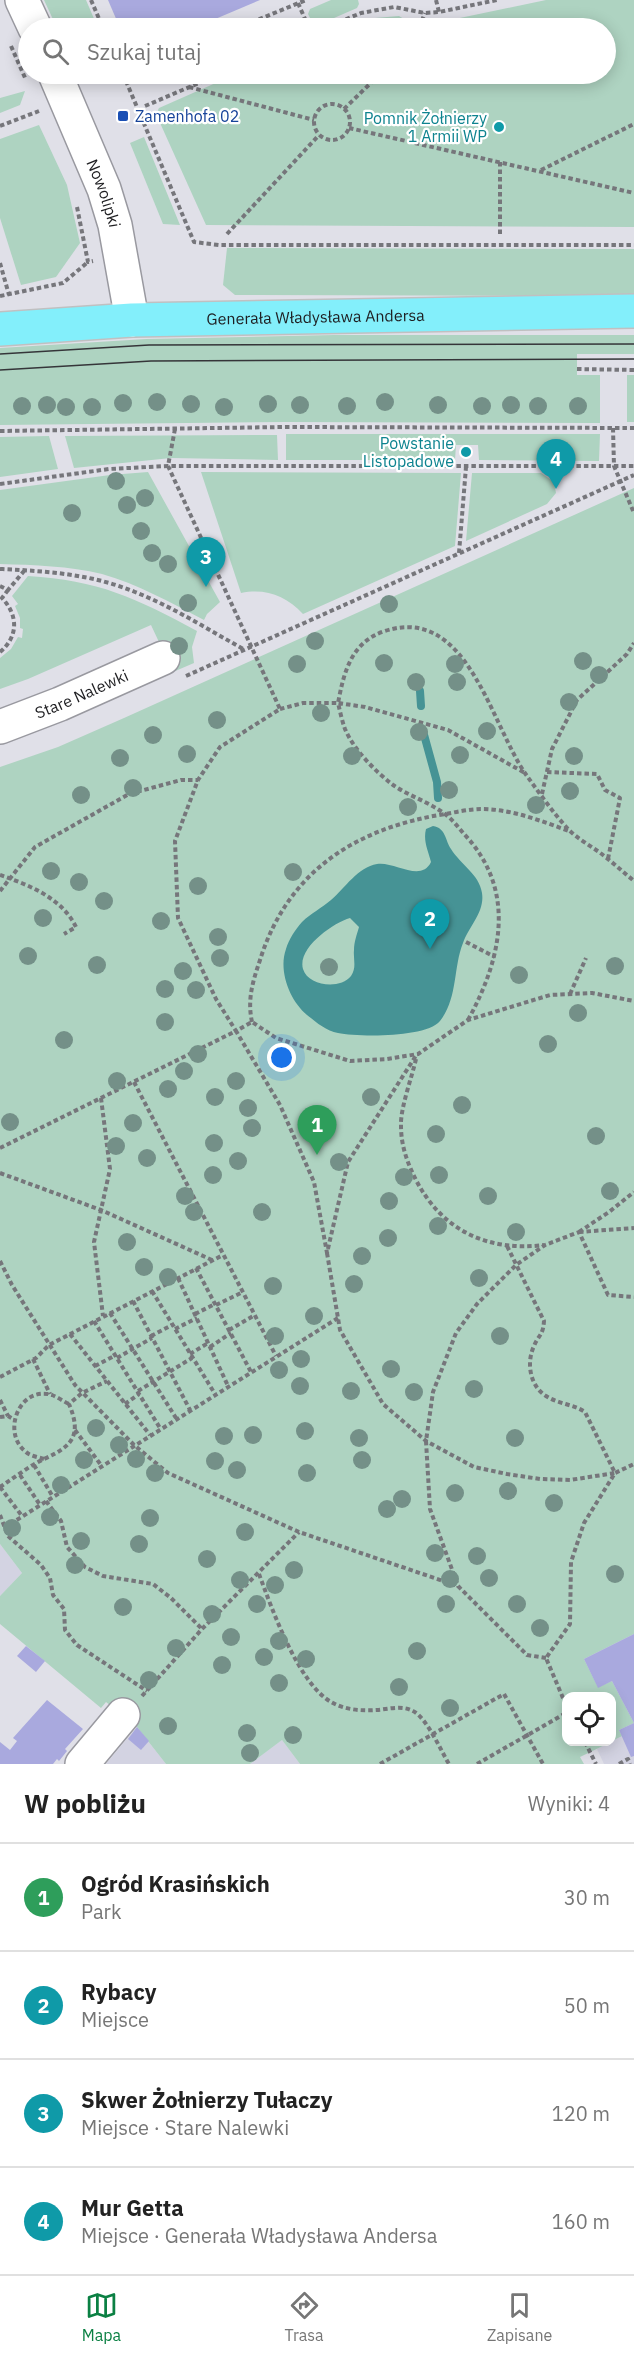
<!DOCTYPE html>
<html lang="pl">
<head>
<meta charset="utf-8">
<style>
	body { margin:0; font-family:"IBM Plex Sans",sans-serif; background:#f2f2f2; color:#222 }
	.controls { position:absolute; right:18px; bottom:18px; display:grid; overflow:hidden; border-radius:12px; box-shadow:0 3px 15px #0003 }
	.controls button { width:54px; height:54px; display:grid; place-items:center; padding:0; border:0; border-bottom:2px solid #e0e0e0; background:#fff; color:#222; font:30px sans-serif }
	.you { position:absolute; left:282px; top:1058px; width:21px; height:21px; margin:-15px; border:4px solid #fff; border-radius:50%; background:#1a73e8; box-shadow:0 0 0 9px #1a73e833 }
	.badge { display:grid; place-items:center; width:39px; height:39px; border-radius:50%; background:#0b8043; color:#fff; font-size:20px; font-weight:700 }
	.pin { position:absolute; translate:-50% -50px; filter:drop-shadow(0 2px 3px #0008) }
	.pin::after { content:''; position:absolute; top:32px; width:21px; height:18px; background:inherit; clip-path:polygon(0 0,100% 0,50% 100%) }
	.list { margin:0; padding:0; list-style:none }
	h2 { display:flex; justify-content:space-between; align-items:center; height:78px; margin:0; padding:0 24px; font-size:26px }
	h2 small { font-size:20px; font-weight:400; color:#767676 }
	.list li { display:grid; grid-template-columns:39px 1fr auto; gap:18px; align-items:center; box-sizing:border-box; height:108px; padding:0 24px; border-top:2px solid #e0e0e0 }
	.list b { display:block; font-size:22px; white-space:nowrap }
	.list p { margin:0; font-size:20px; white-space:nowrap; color:#767676 }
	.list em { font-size:20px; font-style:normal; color:#767676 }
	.icon { flex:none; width:33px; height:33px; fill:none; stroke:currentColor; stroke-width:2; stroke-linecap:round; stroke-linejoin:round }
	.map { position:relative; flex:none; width:634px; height:1764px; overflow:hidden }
	.search { position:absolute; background:#fff; box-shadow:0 3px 15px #0003; left:18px; right:18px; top:18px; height:66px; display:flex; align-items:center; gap:15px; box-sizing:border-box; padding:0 21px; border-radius:33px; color:#767676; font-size:22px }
	.sheet { height:510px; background:#fff }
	nav { display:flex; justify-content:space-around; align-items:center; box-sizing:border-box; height:84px; border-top:2px solid #e0e0e0; background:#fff; font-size:16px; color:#767676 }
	nav a { display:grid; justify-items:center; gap:3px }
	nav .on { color:#0b8043 }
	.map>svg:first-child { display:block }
	.built { fill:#d3d3e2 }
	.green { fill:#aed3c1 }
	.water { fill:#469395; fill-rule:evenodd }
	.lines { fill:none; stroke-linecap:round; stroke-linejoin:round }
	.stream { stroke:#469395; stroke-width:8 }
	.building { fill:#a9a9de }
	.minor-casing { stroke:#9999a0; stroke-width:36 }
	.major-casing { stroke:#c0c0c1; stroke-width:36 }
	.path { stroke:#76767b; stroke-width:4; stroke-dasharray:4.5 3; stroke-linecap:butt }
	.minor { stroke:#fff; stroke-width:33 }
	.major { stroke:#83effb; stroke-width:33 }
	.tram { stroke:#353539; stroke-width:1.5 }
	.tree { fill:#749088 }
	.transit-dot { fill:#1a4fb4; stroke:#fff; stroke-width:2 }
	.culture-dot { fill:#0f9aa8; stroke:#fff; stroke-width:2 }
	.labels { text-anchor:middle; stroke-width:4.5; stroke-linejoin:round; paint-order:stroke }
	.transit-label { font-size:16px; fill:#164399; stroke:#fff; text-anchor:start }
	.culture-label { font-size:16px; fill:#0d838f; stroke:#fff; text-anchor:end }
	.street-label { font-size:16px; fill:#1e1e21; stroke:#fff }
</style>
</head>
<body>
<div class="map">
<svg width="634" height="1764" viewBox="0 0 634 1764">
	<rect width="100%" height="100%" fill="#e0e0e8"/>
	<!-- built -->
	<g class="built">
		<path d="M0 1544 22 1573 0 1596Z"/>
		<path d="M634 1634V1764H604L597 1749 622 1735 612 1681 598 1688 584 1659Z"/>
		<path d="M137 1727 166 1764H106Z"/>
		<path d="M282 1740 300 1764H250Z"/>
	</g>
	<!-- green -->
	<g class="green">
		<path d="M44 0H86L98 28H57Z"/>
		<path d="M331 0H358L359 4 357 8 318 25 313 24 308 14 310 9Z"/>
		<path d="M546 0H634V227L206 225 156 114 159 108 236 74H606V28H341L363 19 399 16 404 19 431 24Z"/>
		<path d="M25 91 20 105 0 113V98Z"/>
		<path d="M39 125 67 185 80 243 56 277 21 285 0 218V139Z"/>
		<path d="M144 137 180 225 163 224 130 143Z"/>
		<path d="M227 248 634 249V296L235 295 223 285Z"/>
		<path d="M334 335H634V354H577V375H600V423L286 422 0 425V348L146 339Z"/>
		<rect x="627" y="375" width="7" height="47"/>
		<path d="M286 434H600L599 461 479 460 478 445H456L455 460H286Z"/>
		<path d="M277 435 278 460 171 458 74 468 65 436Z"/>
		<path d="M49 436 58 469 0 477V437Z"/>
		<path d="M148 472 220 602 207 614 204 620C171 603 138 584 102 574 69 566 34 565 0 564V490L110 475Z"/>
		<path d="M201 472 461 473 455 546 303 614C286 596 266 588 241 593Z"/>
		<path d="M472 473H541L554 482 556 493 547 504 466 541Z"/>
		<path d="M634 488V1634L584 1659 598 1687 612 1681 634 1723 619 1730 622 1736 612 1741V1696H566V1742H611L580 1757 584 1764H300L282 1740 250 1764H166L137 1727 106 1702 101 1708 0 1624V1596L22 1573 0 1544V767L58 747 124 718Z"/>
		<path d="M28 576C98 580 136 598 197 631L192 647 194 663 173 672 151 625 28 679 0 689V658L11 649 18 637 22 638 23 629 20 628V618L15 606 18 604 12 596Z"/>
	</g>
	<!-- water -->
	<path class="water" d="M433 826C446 828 445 840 451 849 461 865 479 874 482 893 485 912 469 926 463 943 453 968 458 998 440 1021 426 1038 358 1037 338 1033 326 1031 316 1022 307 1015 290 1001 278 971 286 949 289 939 295 930 302 922 311 913 322 908 331 900 345 888 358 867 377 864 394 861 421 883 431 862 428 850 423 841 426 829ZM350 918 359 927C357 934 354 942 354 950 353 959 357 967 351 976 340 990 308 986 303 969 297 948 333 923 350 918Z"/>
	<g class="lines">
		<!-- stream -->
		<g class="stream">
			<path d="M420 691 421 706"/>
			<path d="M423 731 437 782 438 798"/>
		</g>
	</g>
	<!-- building -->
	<g class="building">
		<path d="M108 0H260L194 28H120Z"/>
		<path d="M634 1634V1756L631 1757 619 1730 634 1723 612 1681 598 1688 584 1659Z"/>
		<path d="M26 1646 45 1661 36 1672 17 1656Z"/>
		<path d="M47 1700 83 1729 65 1749 67 1751 59 1761 57 1759 53 1764H0V1742L10 1750 17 1741 13 1738Z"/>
		<path d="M137 1727 149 1741 141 1750 128 1739Z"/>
	</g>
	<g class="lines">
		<defs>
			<g id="minor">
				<path d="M22 0 35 28"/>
				<path id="s1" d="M55 74 104 189 115 225 132 320"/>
				<path id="s2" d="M0 727 60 704 163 658"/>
				<path d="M82 1764 123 1715"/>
			</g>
			<g id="major">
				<path id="s3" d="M0 329 132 320 634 311"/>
			</g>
		</defs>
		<!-- minor casing -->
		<use href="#minor" class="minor-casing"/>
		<!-- major casing -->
		<use href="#major" class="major-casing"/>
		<!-- path -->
		<g class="path">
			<path d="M91 0 103 28"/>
			<path d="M436 0 439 12"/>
			<path d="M298 3 309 28"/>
			<path d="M238 28 306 0"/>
			<path d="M325 28 361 13 394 7 425 13 439 12 497 0"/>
			<path d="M419 28 425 13"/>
			<path d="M11 46 26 80"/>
			<path d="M123 74 194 242 219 245H634"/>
			<path d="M131 74H133"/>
			<path d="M195 74 199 83"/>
			<path d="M189 87 314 120"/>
			<circle cx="332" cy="122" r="18"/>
			<path d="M145 106 220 74"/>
			<path d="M344 109 380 74"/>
			<path d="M0 126 39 111"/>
			<path d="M349 128 634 193"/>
			<path d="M500 162V235"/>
			<path d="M541 170 634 124"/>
			<path d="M77 207 88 262 93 261"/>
			<path d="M227 234 319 135"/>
			<path d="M0 263 9 295"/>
			<path d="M0 296 63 283 88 262"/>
			<path d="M577 369 634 370"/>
			<path d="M613 428 614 466 634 513"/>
			<path d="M175 429 168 466 280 709 220 747 198 780 175 841 178 918 216 999 236 1031 252 1022 276 1038 350 1061 387 1059 418 1054 468 1020 550 995 592 993 634 1001"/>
			<path d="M0 431 286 427 634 428"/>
			<path d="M0 484 109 469 168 466H634"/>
			<path d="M459 553 466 467"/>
			<path d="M0 569C46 571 92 574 135 592 173 607 209 630 245 650"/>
			<path d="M0 586 8 590 24 571"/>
			<path d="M0 652C19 636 18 615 2 598L8 590"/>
			<path d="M186 676 634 475"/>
			<path d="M280 709 303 703H338C344 672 351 642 385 631 468 604 491 726 527 776 540 794 554 814 569 830 577 838 589 845 599 852 611 861 622 871 634 881"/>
			<path d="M547 772 597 774 605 790 620 798 608 859"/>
			<path d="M542 794 552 749 577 700 627 654 634 643"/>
			<path d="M0 875C29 885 62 898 76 927L64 934"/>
			<path d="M0 891 35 847 129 794 181 780H198"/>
			<path d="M466 942 495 957"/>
			<path d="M570 994 586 958"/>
			<path d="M468 1020C502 958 517 890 464 834 458 827 452 819 445 814 429 802 409 796 393 785 375 771 354 750 345 729 342 721 340 711 338 703L365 707 448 730 525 773"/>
			<path d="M252 1022C247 999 253 981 260 960 288 871 356 828 445 814 457 812 470 809 481 809 512 809 541 821 569 831"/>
			<path d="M416 1059C412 1077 400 1109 401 1126 401 1145 407 1162 415 1178 441 1230 487 1252 544 1245"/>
			<path d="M134 1082 276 1356"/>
			<path d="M101 1098 110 1169 94 1242 103 1316"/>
			<path d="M0 1148 236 1031 280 1105 314 1182 327 1253 348 1162 417 1054"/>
			<path d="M0 1173 101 1210 212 1260"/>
			<path d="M579 1232 609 1212 634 1192"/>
			<path d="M579 1232 634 1228"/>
			<path d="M327 1253 340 1330 383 1404 426 1441 474 1467 507 1474 540 1479 570 1480 615 1473 585 1412C573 1404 558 1404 546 1396 530 1386 526 1363 534 1346 539 1334 543 1336 544 1321L507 1246"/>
			<path d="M0 1261 12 1285 75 1385 134 1445 168 1473 299 1532 458 1586"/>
			<path d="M196 1268 251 1372"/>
			<path d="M178 1278 228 1386"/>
			<path d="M152 1291 215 1394"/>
			<path d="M133 1301 190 1410"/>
			<path d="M216 1305 243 1292"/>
			<path d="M110 1313 176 1418"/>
			<path d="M195 1314 215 1304"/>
			<path d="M94 1321 160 1428"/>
			<path d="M175 1329 197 1318"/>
			<path d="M229 1330 255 1315"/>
			<path d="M70 1334 150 1435"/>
			<path d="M151 1336 172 1325"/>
			<path d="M210 1347 231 1333"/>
			<path d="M190 1354 208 1343"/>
			<path d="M117 1358 152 1338"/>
			<path d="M33 1359 50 1394"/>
			<path d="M95 1366 116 1355"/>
			<path d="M0 1377 36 1358 49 1345 223 1255"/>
			<path d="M138 1391 192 1358"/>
			<path d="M0 1400 8 1416"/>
			<path d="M125 1404 139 1394"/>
			<path d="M0 1417 8 1416 13 1419"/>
			<path d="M75 1430 101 1465"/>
			<path d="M44 1459C38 1457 30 1456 26 1452 1 1433 19 1385 52 1395 57 1397 63 1401 69 1404"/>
			<path d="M34 1465 53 1497"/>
			<path d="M20 1475 40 1505"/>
			<path d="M0 1487C14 1478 29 1466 44 1459 73 1446 82 1435 69 1404L82 1393 107 1381"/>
			<path d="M0 1487 22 1516"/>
			<path d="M46 1501 61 1521 67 1547 85 1567 103 1576 153 1584 171 1598 202 1629"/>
			<path d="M0 1515 8 1536 41 1565 50 1578 53 1595 64 1609 65 1630 77 1645 147 1691"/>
			<path d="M4 1528 338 1318"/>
			<path d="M259 1574C272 1609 299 1686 333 1703 346 1710 362 1711 377 1710 389 1709 402 1705 413 1711 427 1718 441 1751 449 1764"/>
			<path d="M546 1658 527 1655 458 1586 430 1509 426 1441 433 1392 456 1333 477 1304 516 1265 545 1245 579 1232 608 1295 634 1297"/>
			<path d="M142 1696 202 1629 299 1532"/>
			<path d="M566 1705 546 1658 570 1624 571 1562 584 1523 615 1473 634 1464"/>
			<path d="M585 1742 596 1764"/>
			<path d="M380 1764 504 1694 543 1764"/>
			<path d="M477 1764 566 1713"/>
			<path d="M619 1764 628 1759 630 1764"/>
		</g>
		<!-- minor -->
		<use href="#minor" class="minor"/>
		<!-- major -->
		<use href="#major" class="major"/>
		<!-- tram -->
		<g class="tram">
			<path d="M0 354 149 345 634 344"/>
			<path d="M0 370 151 361 634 359"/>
		</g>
	</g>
	<!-- trees -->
	<g class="tree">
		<circle cx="157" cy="402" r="9"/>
		<circle cx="385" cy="402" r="9"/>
		<circle cx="123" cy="403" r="9"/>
		<circle cx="191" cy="404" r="9"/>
		<circle cx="268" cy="404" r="9"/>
		<circle cx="47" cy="405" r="9"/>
		<circle cx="300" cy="405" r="9"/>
		<circle cx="438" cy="405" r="9"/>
		<circle cx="511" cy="405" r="9"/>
		<circle cx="22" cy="406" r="9"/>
		<circle cx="347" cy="406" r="9"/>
		<circle cx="482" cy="406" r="9"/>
		<circle cx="538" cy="406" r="9"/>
		<circle cx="578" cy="406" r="9"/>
		<circle cx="66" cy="407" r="9"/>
		<circle cx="92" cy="407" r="9"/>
		<circle cx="224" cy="407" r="9"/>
		<circle cx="116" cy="481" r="9"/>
		<circle cx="145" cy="498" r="9"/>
		<circle cx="127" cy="505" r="9"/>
		<circle cx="72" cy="513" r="9"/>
		<circle cx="141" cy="531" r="9"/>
		<circle cx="152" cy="553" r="9"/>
		<circle cx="168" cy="564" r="9"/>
		<circle cx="188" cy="603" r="9"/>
		<circle cx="389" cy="604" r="9"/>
		<circle cx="315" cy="641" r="9"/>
		<circle cx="179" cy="646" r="9"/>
		<circle cx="583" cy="661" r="9"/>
		<circle cx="384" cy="663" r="9"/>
		<circle cx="297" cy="664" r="9"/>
		<circle cx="455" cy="664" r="9"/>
		<circle cx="599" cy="675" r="9"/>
		<circle cx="416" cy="682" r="9"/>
		<circle cx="457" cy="682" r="9"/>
		<circle cx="569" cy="702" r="9"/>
		<circle cx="321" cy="713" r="9"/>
		<circle cx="217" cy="720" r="9"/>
		<circle cx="487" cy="731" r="9"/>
		<circle cx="419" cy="732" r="9"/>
		<circle cx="153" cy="735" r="9"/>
		<circle cx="187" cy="754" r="9"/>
		<circle cx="460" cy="755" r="9"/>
		<circle cx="352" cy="756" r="9"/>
		<circle cx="574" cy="756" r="9"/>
		<circle cx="120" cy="758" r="9"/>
		<circle cx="133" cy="788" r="9"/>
		<circle cx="449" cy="790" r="9"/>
		<circle cx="570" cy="791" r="9"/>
		<circle cx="81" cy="795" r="9"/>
		<circle cx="536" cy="805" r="9"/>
		<circle cx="408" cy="807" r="9"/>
		<circle cx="51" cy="871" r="9"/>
		<circle cx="293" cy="872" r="9"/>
		<circle cx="79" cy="882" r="9"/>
		<circle cx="198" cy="886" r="9"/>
		<circle cx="104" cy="901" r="9"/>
		<circle cx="43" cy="918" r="9"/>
		<circle cx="161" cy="921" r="9"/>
		<circle cx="218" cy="937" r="9"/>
		<circle cx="28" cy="956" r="9"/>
		<circle cx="220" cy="958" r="9"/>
		<circle cx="97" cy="965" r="9"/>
		<circle cx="615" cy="966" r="9"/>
		<circle cx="329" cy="967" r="9"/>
		<circle cx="183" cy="971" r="9"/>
		<circle cx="519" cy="975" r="9"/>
		<circle cx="165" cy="989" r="9"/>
		<circle cx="196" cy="990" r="9"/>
		<circle cx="578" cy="1013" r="9"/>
		<circle cx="165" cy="1022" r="9"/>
		<circle cx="64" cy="1040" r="9"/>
		<circle cx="548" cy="1044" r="9"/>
		<circle cx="198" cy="1054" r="9"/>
		<circle cx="184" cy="1071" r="9"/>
		<circle cx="117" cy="1081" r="9"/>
		<circle cx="236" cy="1081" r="9"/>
		<circle cx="168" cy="1089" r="9"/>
		<circle cx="215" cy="1097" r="9"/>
		<circle cx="371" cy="1097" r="9"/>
		<circle cx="462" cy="1105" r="9"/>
		<circle cx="248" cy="1108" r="9"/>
		<circle cx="10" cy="1122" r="9"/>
		<circle cx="133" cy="1123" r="9"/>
		<circle cx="252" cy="1128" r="9"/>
		<circle cx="436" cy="1134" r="9"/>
		<circle cx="596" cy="1136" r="9"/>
		<circle cx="214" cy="1143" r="9"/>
		<circle cx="116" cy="1146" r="9"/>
		<circle cx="147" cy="1158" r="9"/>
		<circle cx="238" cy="1161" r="9"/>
		<circle cx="339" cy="1162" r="9"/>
		<circle cx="213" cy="1175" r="9"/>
		<circle cx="439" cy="1175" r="9"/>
		<circle cx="404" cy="1177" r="9"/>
		<circle cx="610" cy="1191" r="9"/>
		<circle cx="185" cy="1196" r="9"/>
		<circle cx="488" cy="1196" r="9"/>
		<circle cx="389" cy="1201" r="9"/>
		<circle cx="194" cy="1212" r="9"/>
		<circle cx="262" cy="1212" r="9"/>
		<circle cx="438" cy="1226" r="9"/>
		<circle cx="516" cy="1232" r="9"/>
		<circle cx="388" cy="1238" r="9"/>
		<circle cx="127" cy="1242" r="9"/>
		<circle cx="362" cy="1256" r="9"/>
		<circle cx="144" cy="1267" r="9"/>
		<circle cx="168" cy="1277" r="9"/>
		<circle cx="479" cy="1278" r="9"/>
		<circle cx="354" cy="1284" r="9"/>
		<circle cx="273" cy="1286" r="9"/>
		<circle cx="314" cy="1316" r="9"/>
		<circle cx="275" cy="1336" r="9"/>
		<circle cx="500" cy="1336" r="9"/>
		<circle cx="301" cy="1359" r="9"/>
		<circle cx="391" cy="1369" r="9"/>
		<circle cx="279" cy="1370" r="9"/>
		<circle cx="300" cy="1386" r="9"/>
		<circle cx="474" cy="1389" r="9"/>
		<circle cx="351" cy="1391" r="9"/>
		<circle cx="414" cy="1392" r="9"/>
		<circle cx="96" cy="1428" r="9"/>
		<circle cx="305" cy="1431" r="9"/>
		<circle cx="253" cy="1435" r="9"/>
		<circle cx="224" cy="1436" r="9"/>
		<circle cx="359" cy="1438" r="9"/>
		<circle cx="515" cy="1438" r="9"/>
		<circle cx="119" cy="1445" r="9"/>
		<circle cx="136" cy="1459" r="9"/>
		<circle cx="84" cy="1460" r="9"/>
		<circle cx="362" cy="1460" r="9"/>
		<circle cx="215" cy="1461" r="9"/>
		<circle cx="237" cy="1470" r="9"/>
		<circle cx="155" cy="1473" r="9"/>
		<circle cx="307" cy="1473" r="9"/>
		<circle cx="61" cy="1485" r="9"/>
		<circle cx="508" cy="1491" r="9"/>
		<circle cx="455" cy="1493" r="9"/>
		<circle cx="402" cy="1499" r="9"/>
		<circle cx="554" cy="1503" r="9"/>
		<circle cx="387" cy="1509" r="9"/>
		<circle cx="50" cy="1517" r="9"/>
		<circle cx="150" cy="1518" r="9"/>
		<circle cx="12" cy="1528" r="9"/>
		<circle cx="245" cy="1532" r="9"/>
		<circle cx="81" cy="1541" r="9"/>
		<circle cx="139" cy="1544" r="9"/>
		<circle cx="435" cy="1553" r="9"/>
		<circle cx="477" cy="1556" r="9"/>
		<circle cx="207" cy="1559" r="9"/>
		<circle cx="75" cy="1565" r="9"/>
		<circle cx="294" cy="1570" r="9"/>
		<circle cx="615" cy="1574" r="9"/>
		<circle cx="489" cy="1578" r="9"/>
		<circle cx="450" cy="1579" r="9"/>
		<circle cx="240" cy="1580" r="9"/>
		<circle cx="275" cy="1585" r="9"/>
		<circle cx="257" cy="1604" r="9"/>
		<circle cx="446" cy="1604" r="9"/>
		<circle cx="517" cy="1604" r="9"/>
		<circle cx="123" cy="1607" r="9"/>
		<circle cx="212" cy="1614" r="9"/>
		<circle cx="540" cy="1628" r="9"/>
		<circle cx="231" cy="1637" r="9"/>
		<circle cx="279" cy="1641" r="9"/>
		<circle cx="176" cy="1648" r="9"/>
		<circle cx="417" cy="1651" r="9"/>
		<circle cx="264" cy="1657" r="9"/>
		<circle cx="306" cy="1659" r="9"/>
		<circle cx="222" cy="1665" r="9"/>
		<circle cx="149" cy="1680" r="9"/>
		<circle cx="279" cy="1683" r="9"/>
		<circle cx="399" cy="1687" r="9"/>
		<circle cx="450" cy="1708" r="9"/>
		<circle cx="168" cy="1726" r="9"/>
		<circle cx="247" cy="1733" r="9"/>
		<circle cx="293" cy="1735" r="9"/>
		<circle cx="250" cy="1753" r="9"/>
	</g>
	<!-- markers -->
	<rect class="transit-dot" x="117" y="110" width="12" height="12" rx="3"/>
	<g class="culture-dot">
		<circle cx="499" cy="127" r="6"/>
		<circle cx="466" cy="452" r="6"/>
	</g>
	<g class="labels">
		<!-- transit labels -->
		<g class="transit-label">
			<text x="135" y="122">Zamenhofa 02</text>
		</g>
		<!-- culture labels -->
		<g class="culture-label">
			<text x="487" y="124">Pomnik Żołnierzy<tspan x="487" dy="18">1 Armii WP</tspan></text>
			<text x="454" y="449">Powstanie<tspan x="454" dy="18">Listopadowe</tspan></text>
		</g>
		<!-- street labels -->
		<g class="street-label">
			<text dy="6" stroke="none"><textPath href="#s1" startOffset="129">Nowolipki</textPath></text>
			<text dy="6" stroke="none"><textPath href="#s3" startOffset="316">Generała Władysława Andersa</textPath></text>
			<text dy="6" stroke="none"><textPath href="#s2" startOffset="88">Stare Nalewki</textPath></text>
		</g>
	</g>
</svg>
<div class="controls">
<button><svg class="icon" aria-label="locate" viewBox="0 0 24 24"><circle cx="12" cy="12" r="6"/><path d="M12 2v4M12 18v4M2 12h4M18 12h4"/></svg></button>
</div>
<div class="you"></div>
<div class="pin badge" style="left:317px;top:1155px;background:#2e9e5b">1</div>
<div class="pin badge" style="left:430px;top:949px;background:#0f9aa8">2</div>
<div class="pin badge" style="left:206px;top:587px;background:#0f9aa8">3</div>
<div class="pin badge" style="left:556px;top:489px;background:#0f9aa8">4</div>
<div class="search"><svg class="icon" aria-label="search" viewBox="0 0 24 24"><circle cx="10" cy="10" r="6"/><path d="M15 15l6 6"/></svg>Szukaj tutaj</div>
</div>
<section class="sheet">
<h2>W pobliżu<small>Wyniki: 4</small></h2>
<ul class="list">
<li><span class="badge" style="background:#2e9e5b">1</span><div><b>Ogród Krasińskich</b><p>Park</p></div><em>30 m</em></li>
<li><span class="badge" style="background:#0f9aa8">2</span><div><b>Rybacy</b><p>Miejsce</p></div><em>50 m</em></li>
<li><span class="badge" style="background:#0f9aa8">3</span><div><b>Skwer Żołnierzy Tułaczy</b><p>Miejsce · Stare Nalewki</p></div><em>120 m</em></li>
<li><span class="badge" style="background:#0f9aa8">4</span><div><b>Mur Getta</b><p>Miejsce · Generała Władysława Andersa</p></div><em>160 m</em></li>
</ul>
</section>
<nav>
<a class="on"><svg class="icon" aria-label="map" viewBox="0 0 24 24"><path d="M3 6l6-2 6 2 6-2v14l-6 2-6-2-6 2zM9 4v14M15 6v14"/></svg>Mapa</a>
<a><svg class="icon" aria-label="directions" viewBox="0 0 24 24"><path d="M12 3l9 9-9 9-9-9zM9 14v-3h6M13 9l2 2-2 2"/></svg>Trasa</a>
<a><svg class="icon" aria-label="saved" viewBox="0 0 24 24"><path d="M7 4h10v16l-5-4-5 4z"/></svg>Zapisane</a>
</nav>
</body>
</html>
